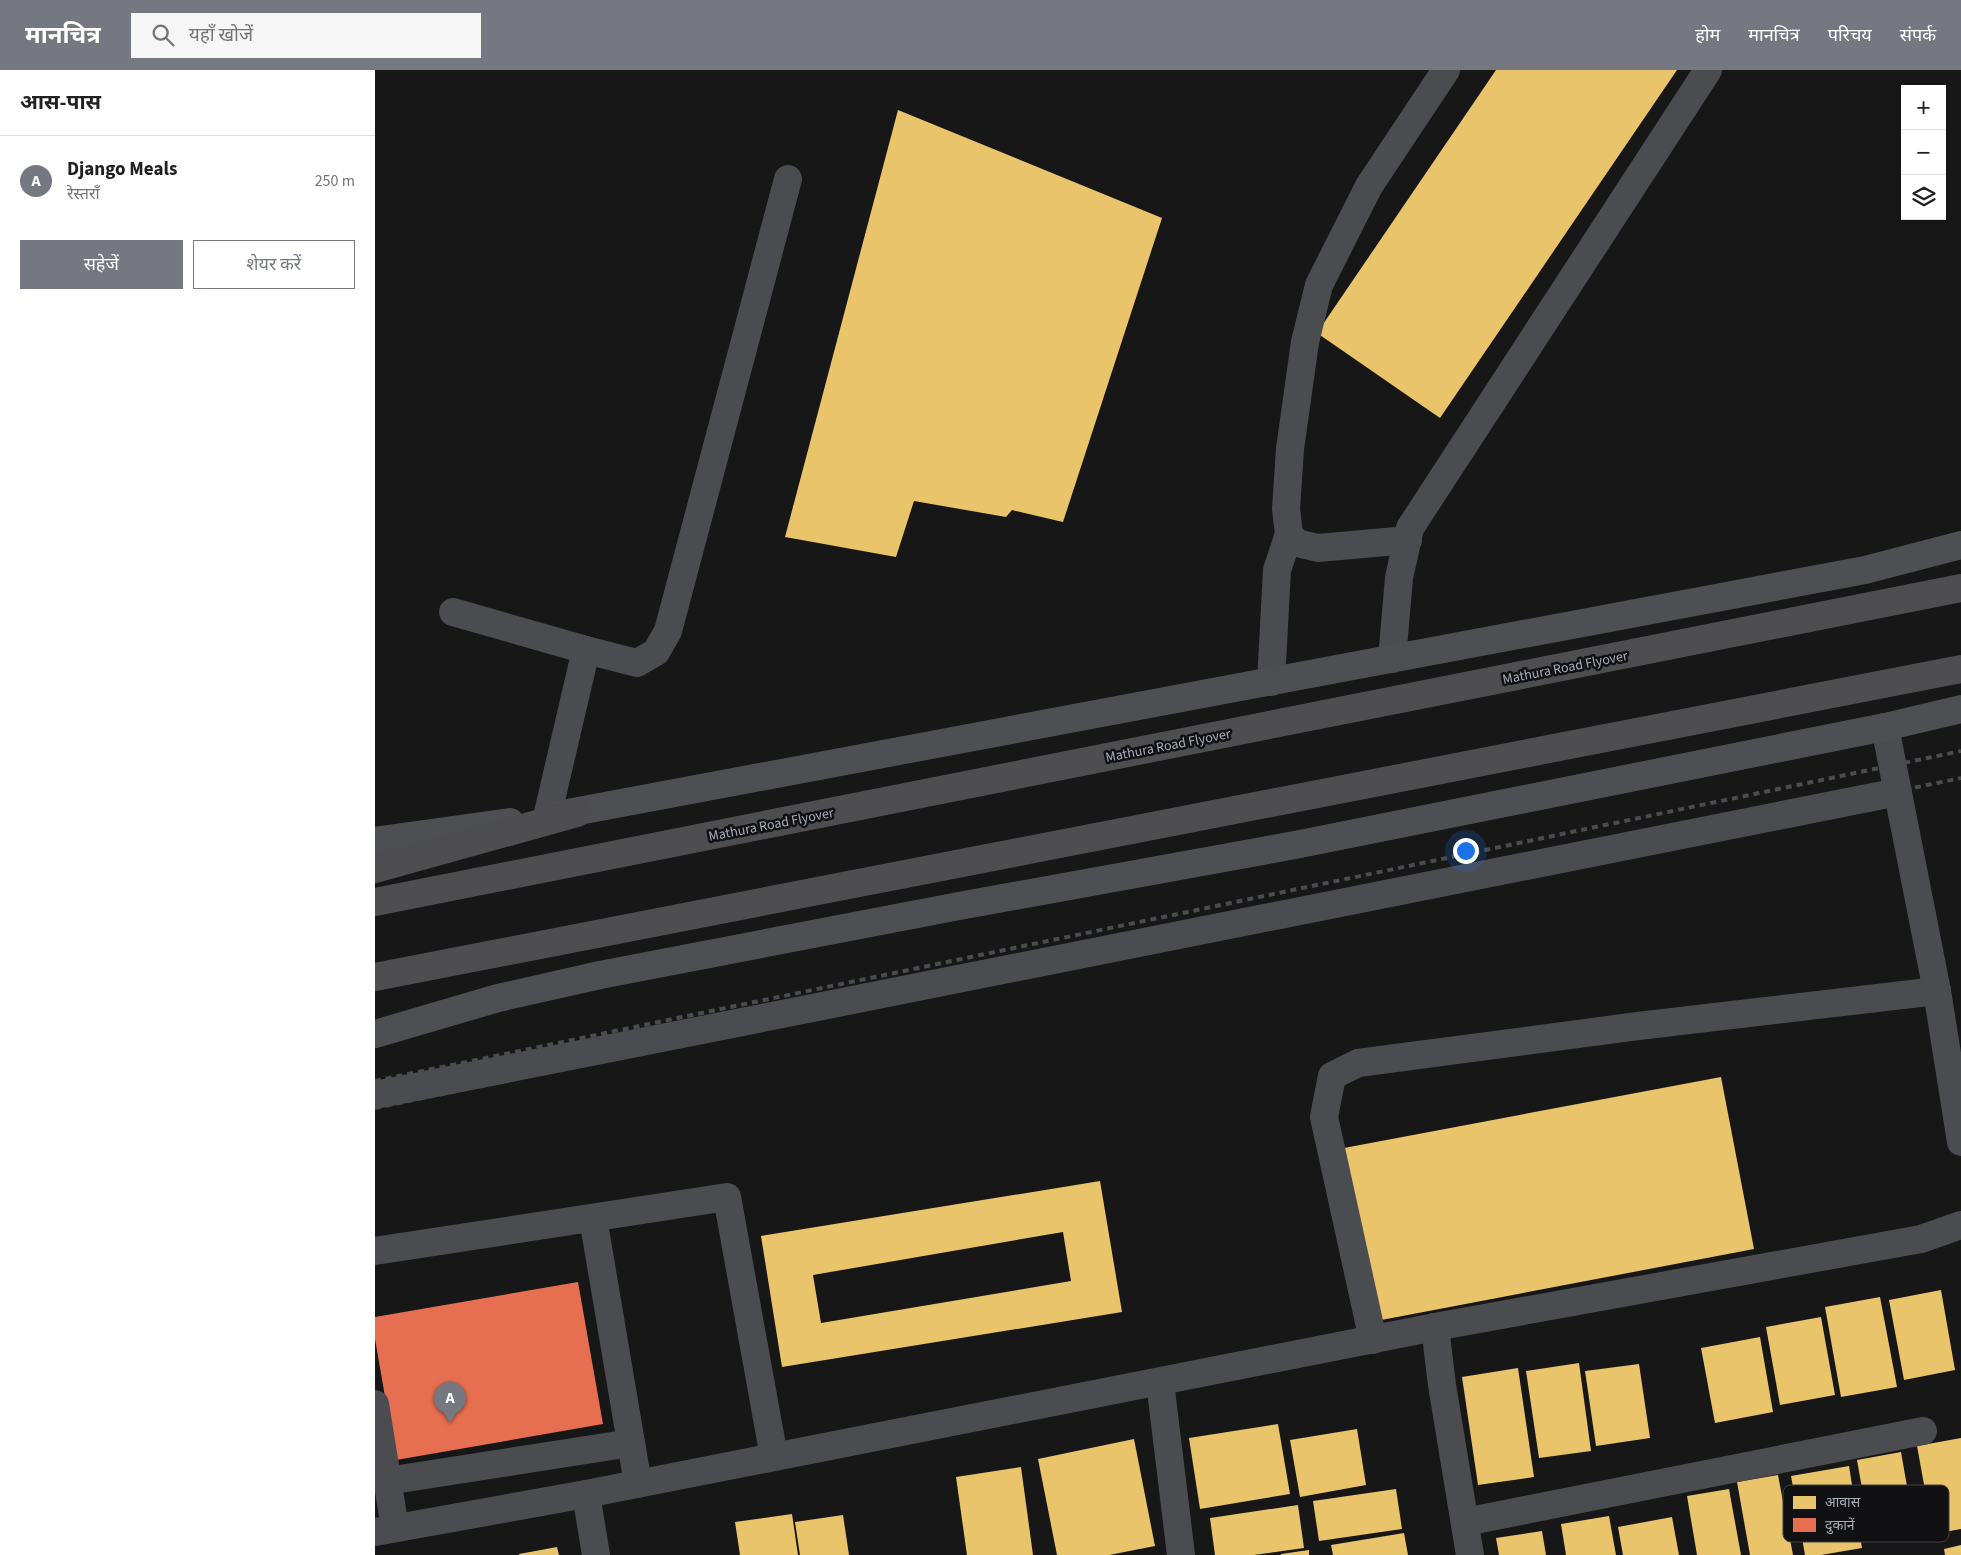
<!DOCTYPE html>
<html lang="hi">
<head>
<meta charset="utf-8">
<style>
	body { margin:0; font-family:"Source Sans 3","Noto Sans Devanagari",sans-serif; background:#f6f6f6; color:#202124 }
	.controls { position:absolute; right:15px; top:15px; display:grid; overflow:hidden; border-radius:0px; box-shadow:0 1px 4px #0004 }
	.controls button { width:45px; height:45px; display:grid; place-items:center; padding:0; border:0; border-bottom:1px solid #e0e0e0; background:#fff; color:#202124; font:25px sans-serif }
	.you { position:absolute; left:1090px; top:780px; width:18px; height:18px; margin:-12px; border:4px solid #fff; border-radius:50%; background:#1a73e8; box-shadow:0 0 0 8px #1a73e833 }
	.badge { display:grid; place-items:center; width:32px; height:32px; border-radius:50%; background:#757880; color:#fff; font-size:16px; font-weight:700 }
	.pin { position:absolute; translate:-50% -41px; filter:drop-shadow(0 1px 2px #0008) }
	.pin::after { content:''; position:absolute; top:26px; width:18px; height:15px; background:inherit; clip-path:polygon(0 0,100% 0,50% 100%) }
	.list { margin:0; padding:0; list-style:none }
	h2 { display:flex; justify-content:space-between; align-items:center; height:65px; margin:0; padding:0 20px; font-size:21px }
	h2 small { font-size:16px; font-weight:400; color:#757577 }
	.list li { display:grid; grid-template-columns:32px 1fr auto; gap:15px; align-items:center; box-sizing:border-box; height:90px; padding:0 20px; border-top:1px solid #e0e0e0 }
	.list b { display:block; font-size:19px; white-space:nowrap }
	.list p { margin:0; font-size:16px; white-space:nowrap; color:#757577 }
	.list em { font-size:16px; font-style:normal; color:#757577 }
	.actions { display:flex; gap:10px; padding:15px 20px }
	.actions a { flex:1; padding:11px 0; border:1px solid #757880; border-radius:0px; text-align:center; font-size:18px; color:#757880 }
	.actions .main { background:#757880; color:#fff }
	.icon { flex:none; width:28px; height:28px; fill:none; stroke:currentColor; stroke-width:2; stroke-linecap:round; stroke-linejoin:round }
	.map { position:relative; flex:none; width:1586px; height:1485px; overflow:hidden }
	header { display:flex; align-items:center; gap:30px; box-sizing:border-box; height:70px; padding:0 25px; background:#757880; color:#fff }
	header strong { font-size:24px }
	nav { display:flex; gap:28px; margin-inline-start:auto; font-size:18px }
	.search { width:350px; height:45px; background:#f6f6f6; display:flex; align-items:center; gap:12px; box-sizing:border-box; padding:0 18px; border-radius:0px; color:#757577; font-size:19px }
	main { display:flex }
	aside { flex:1; background:#fff }
	.map>svg:first-child { display:block }
	.homes { fill:#e9c46a; fill-rule:evenodd }
	.shops { fill:#e76f51 }
	.lines { fill:none; stroke-linecap:round; stroke-linejoin:round }
	.minor { stroke:#4b4c50; stroke-width:28 }
	.major { stroke:#4d4f52; stroke-width:28 }
	.highway { stroke:#4e4e51; stroke-width:28 }
	.rail { stroke:#4b4c4f; stroke-width:4; stroke-dasharray:6 5; stroke-linecap:butt }
	.labels { text-anchor:middle; stroke-width:5; stroke-linejoin:round; paint-order:stroke }
	.street-label { font-size:14px; fill:#a8adb8; stroke:#111113 }
	.key { fill:#111113; stroke:#3e4045; stroke-width:1 }
	.key-label { font-size:14px; fill:#a8adb8 }
</style>
</head>
<body>
<header>
<strong>मानचित्र</strong>
<div class="search"><svg class="icon" aria-label="search" viewBox="0 0 24 24"><circle cx="10" cy="10" r="6"/><path d="M15 15l6 6"/></svg>यहाँ खोजें</div>
<nav><a>होम</a><a>मानचित्र</a><a>परिचय</a><a>संपर्क</a></nav>
</header>
<main>
<aside>
<h2>आस-पास<small></small></h2>
<ul class="list">
<li><span class="badge">A</span><div><b>Django Meals</b><p>रेस्तराँ</p></div><em>250 m</em></li>
</ul>
<div class="actions"><a class="main">सहेजें</a><a>शेयर करें</a></div>
</aside>
<div class="map">
<svg width="1586" height="1485" viewBox="0 0 1586 1485">
	<rect width="100%" height="100%" fill="#171717"/>
	<!-- homes -->
	<g class="homes">
		<path d="M1121 0H1302L1065 348 942 263Z"/>
		<path d="M523 40 787 148 688 452 637 440 631 447 539 431 521 487 410 467Z"/>
		<path d="M1346 1007 1379 1179 1001 1251 969 1078Z"/>
		<path d="M725 1111 747 1242 407 1297 386 1166ZM688 1162 696 1211 446 1253 438 1205Z"/>
		<path d="M1566 1220 1580 1300 1529 1310 1514 1230Z"/>
		<path d="M1505 1227 1522 1317 1466 1327 1450 1237Z"/>
		<path d="M1446 1247 1460 1325 1405 1335 1391 1257Z"/>
		<path d="M1385 1267 1398 1342 1340 1353 1326 1278Z"/>
		<path d="M1204 1293 1216 1381 1164 1388 1151 1301Z"/>
		<path d="M1264 1294 1275 1368 1221 1376 1210 1301Z"/>
		<path d="M1143 1298 1159 1407 1103 1415 1087 1307Z"/>
		<path d="M903 1354 915 1424 825 1439 814 1368Z"/>
		<path d="M982 1359 991 1415 925 1427 915 1370Z"/>
		<path d="M1586 1368V1459L1558 1464 1542 1376Z"/>
		<path d="M759 1369 780 1476 734 1485H682L663 1389Z"/>
		<path d="M1526 1382 1540 1462 1496 1469 1482 1390Z"/>
		<path d="M1474 1396 1487 1478 1446 1485H1430L1416 1406Z"/>
		<path d="M646 1397 658 1485H592L581 1407Z"/>
		<path d="M1403 1405 1418 1485H1375L1362 1412Z"/>
		<path d="M1021 1419 1027 1459 944 1471 938 1431Z"/>
		<path d="M1354 1419 1366 1485H1322L1312 1426Z"/>
		<path d="M923 1435 929 1478 879 1485H840L835 1448Z"/>
		<path d="M417 1444 423 1485H365L360 1452Z"/>
		<path d="M468 1445 474 1485H425L420 1452Z"/>
		<path d="M1234 1446 1241 1485H1191L1186 1454Z"/>
		<path d="M1297 1447 1304 1485H1248L1243 1457Z"/>
		<path d="M1167 1461 1171 1485H1124L1121 1468Z"/>
		<path d="M1029 1463 1033 1485H958L956 1475Z"/>
		<path d="M1586 1475V1485H1570L1569 1479Z"/>
		<path d="M182 1477 184 1485H144V1484Z"/>
		<path d="M934 1480V1485H906V1484Z"/>
	</g>
	<!-- shops -->
	<path class="shops" d="M203 1212 228 1354 21 1390 0 1269V1247Z"/>
	<g class="lines">
		<!-- minor -->
		<g class="minor">
			<path d="M1033 470 943 478 922 473 914 464 911 439 915 379 930 272 944 215 994 116 1071 0"/>
			<path d="M78 542 211 580 172 747"/>
			<path d="M211 580 262 593 281 582 293 561 413 109"/>
			<path d="M1017 589 1024 508 1035 458 1333 0"/>
			<path d="M896 612 902 500 914 464"/>
			<path d="M1510 657 1562 921 1586 1072"/>
			<path d="M0 1025 1523 722"/>
			<path d="M218 1148 263 1414"/>
			<path d="M0 1181 352 1127 399 1387"/>
			<path d="M1060 1257 1067 1315 1095 1485"/>
			<path d="M998 1270 949 1047 957 1006 983 993 1263 956 1562 921"/>
			<path d="M785 1312 806 1485"/>
			<path d="M0 1334 20 1458"/>
			<path d="M12 1411 256 1373"/>
			<path d="M211 1424 221 1485"/>
			<path d="M1090 1452 1548 1361"/>
			<path d="M0 1462 211 1424 1060 1257 1546 1169 1586 1155"/>
		</g>
		<!-- major -->
		<g class="major">
			<path d="M177 746 1490 500 1586 475"/>
			<path d="M0 771 135 752"/>
			<path d="M0 964 123 928 225 905 584 836 920 775 1510 657 1586 639"/>
		</g>
		<!-- highway -->
		<g class="highway">
			<path d="M0 799 202 743"/>
			<path d="M0 832 1586 518"/>
			<path d="M0 907 1586 599"/>
		</g>
		<!-- rail -->
		<g class="rail">
			<path d="M0 1011 1586 681"/>
			<path d="M0 1038 1586 708"/>
		</g>
	</g>
	<g class="labels">
		<!-- street labels -->
		<g class="street-label">
			<text transform="translate(1190 597) rotate(-11)" y="5">Mathura Road Flyover</text>
			<text transform="translate(793 675) rotate(-11)" y="5">Mathura Road Flyover</text>
			<text transform="translate(396 754) rotate(-11)" y="5">Mathura Road Flyover</text>
		</g>
	</g>
	<!-- legend -->
	<rect x="1408" y="1415" width="166" height="57" rx="8" class="key"/>
	<rect x="1418" y="1426" width="23" height="13" fill="#e9c46a"/>
	<rect x="1418" y="1448" width="23" height="14" fill="#e76f51"/>
	<g class="key-label">
		<text x="1450" y="1437">आवास</text>
		<text x="1450" y="1460">दुकानें</text>
	</g>
</svg>
<div class="controls">
<button>+</button>
<button>−</button>
<button><svg class="icon" aria-label="layers" viewBox="0 0 24 24"><path d="M12 4l9 5-9 5-9-5zM3 14l9 5 9-5"/></svg></button>
</div>
<div class="you"></div>
<div class="pin badge" style="left:75px;top:1353px">A</div>
</div>
</main>
</body>
</html>
